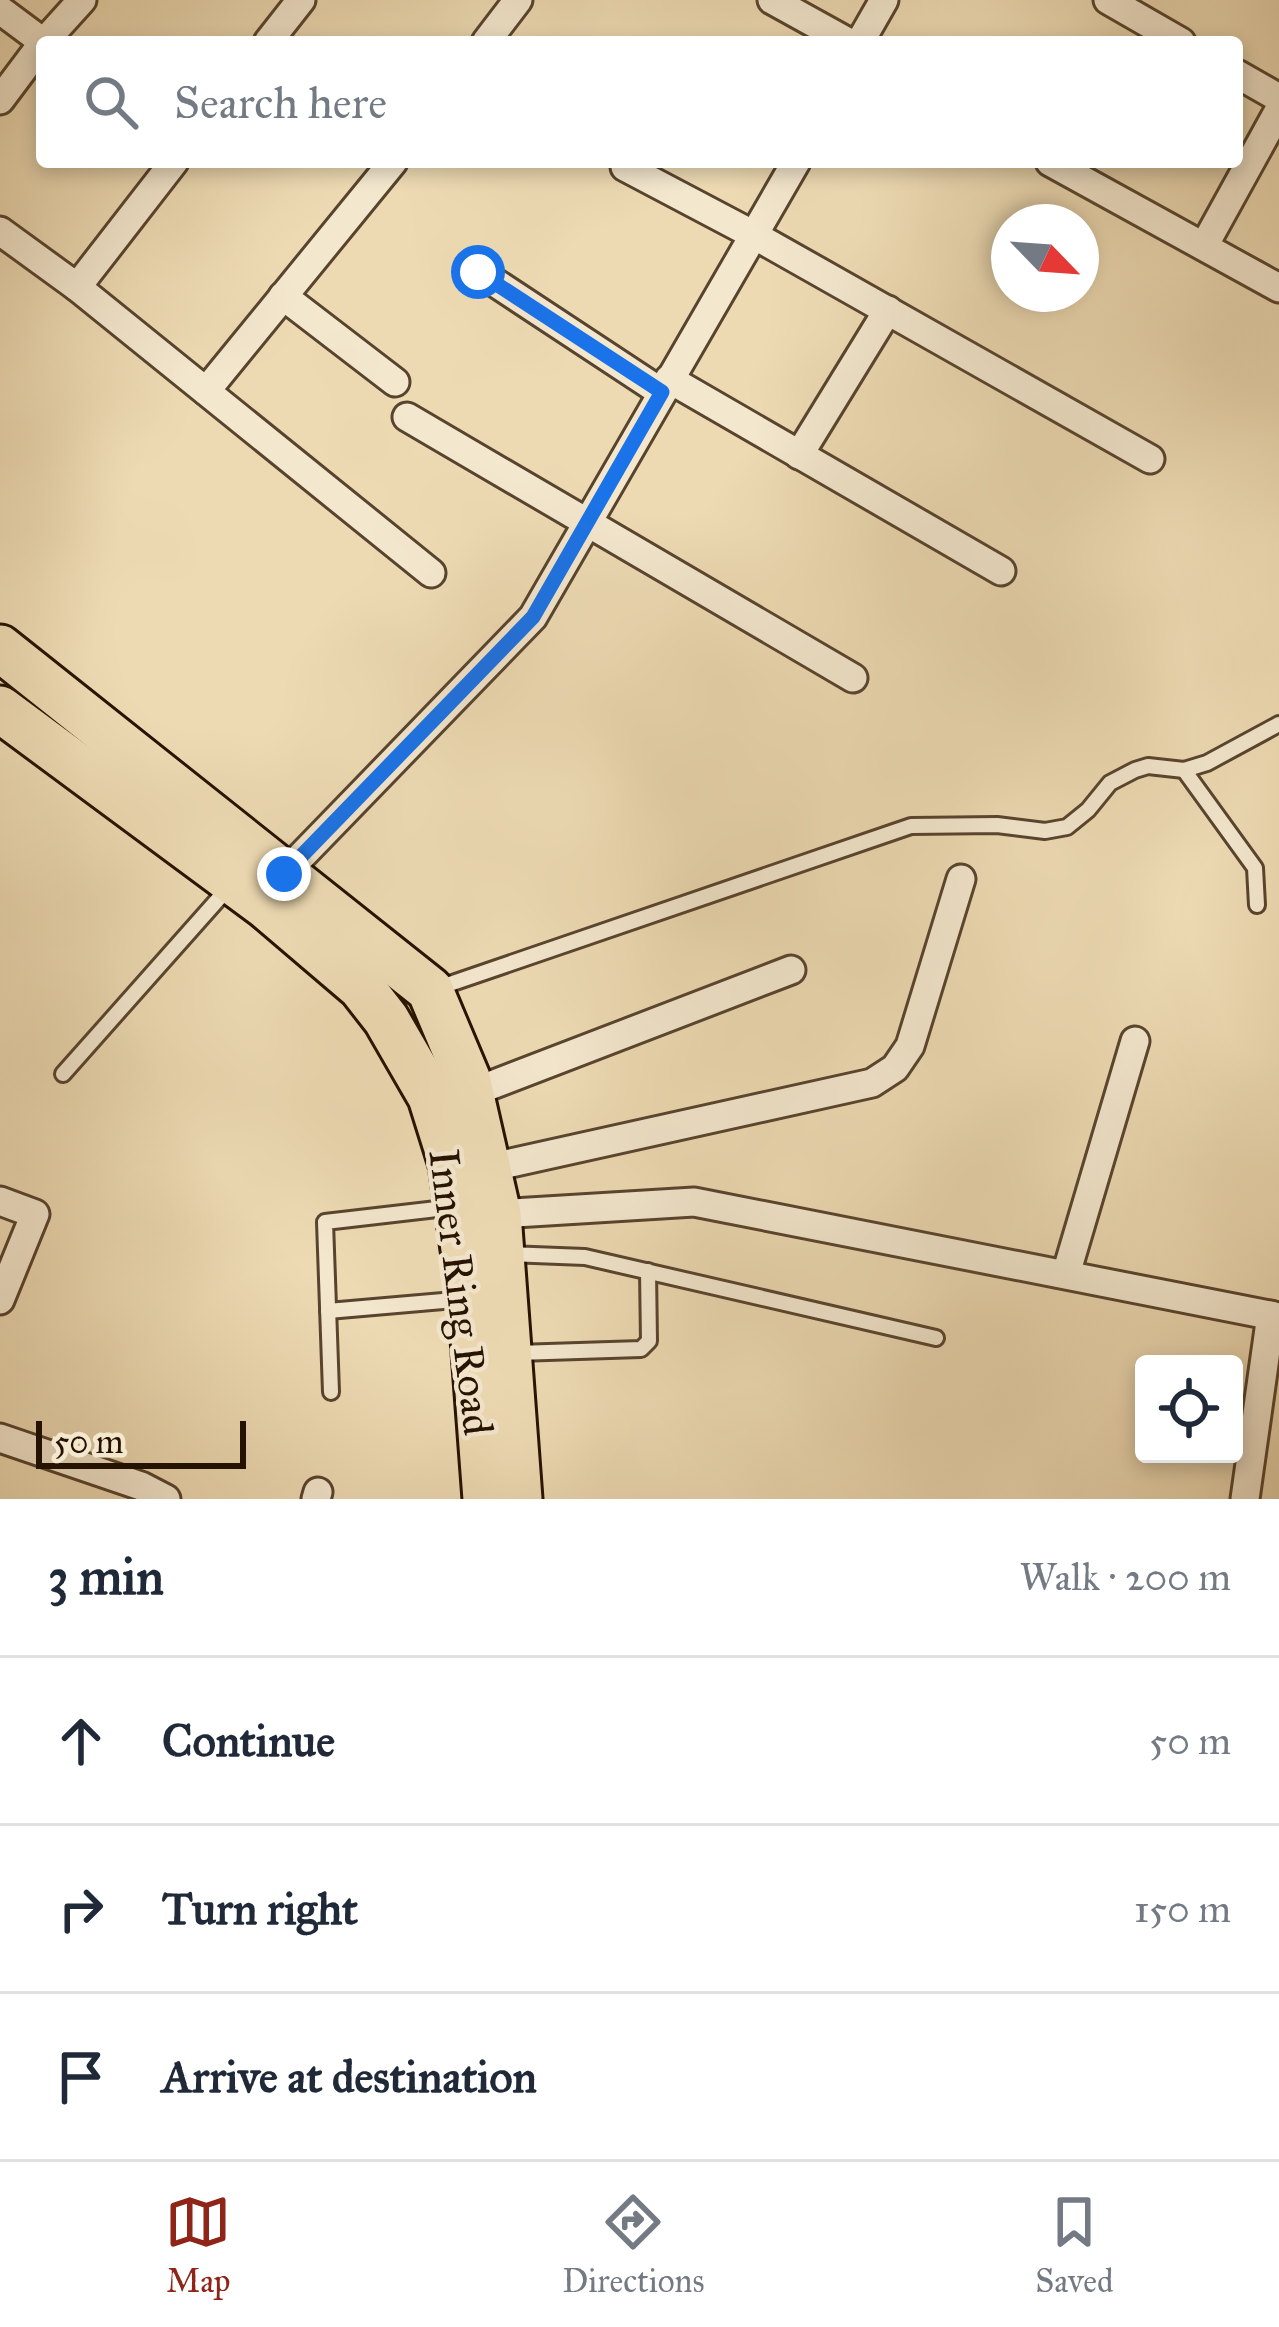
<!DOCTYPE html>
<html lang="en">
<head>
<meta charset="utf-8">
<style>
	body { margin:0; font-family:"IM FELL Great Primer",serif; background:#f6f6f7; color:#1f2937 }
	.controls { position:absolute; right:36px; bottom:36px; display:grid; overflow:hidden; border-radius:12px; box-shadow:0 6px 18px #0003 }
	.controls button { width:108px; height:108px; display:grid; place-items:center; padding:0; border:0; border-bottom:3px solid #e0e1e3; background:#fff; color:#1f2937; font:60px sans-serif }
	.compass { position:absolute; left:991px; top:204px; width:108px; height:108px; border-radius:50%; background:#fff; box-shadow:0 6px 18px #0003; rotate:115deg }
	.scale { position:absolute; left:36px; bottom:30px; width:210px; box-sizing:border-box; padding-left:12px; border:6px solid #261201; border-top:0; font-size:33px; line-height:42px; white-space:nowrap; color:#261201; -webkit-text-stroke:9px #f3e7ce; paint-order:stroke }
	.stop { position:absolute; width:36px; height:36px; margin:-27px; border:9px solid #1a73e8; border-radius:50%; background:#fff }
	.stop.end { background:#1a73e8; border-color:#fff; box-shadow:0 3px 12px #0008 }
	.list { margin:0; padding:0; list-style:none }
	h2 { display:flex; justify-content:space-between; align-items:center; height:156px; margin:0; padding:0 48px; font-size:51px }
	h2 small { font-size:39px; font-weight:400; color:#747a83 }
	.list li { display:grid; grid-template-columns:78px 1fr auto; gap:36px; align-items:center; box-sizing:border-box; height:168px; padding:0 48px; border-top:3px solid #e0e1e3 }
	.list b { display:block; font-size:45px; white-space:nowrap }
	.list em { font-size:39px; font-style:normal; color:#747a83 }
	.icon { flex:none; width:66px; height:66px; fill:none; stroke:currentColor; stroke-width:2; stroke-linecap:round; stroke-linejoin:round }
	.map { position:relative; flex:none; width:1279px; height:1499px; overflow:hidden }
	.search { position:absolute; background:#fff; box-shadow:0 6px 18px #0003; left:36px; right:36px; top:36px; height:132px; display:flex; align-items:center; gap:30px; box-sizing:border-box; padding:0 42px; border-radius:12px; color:#747a83; font-size:45px }
	.sheet { height:660px; background:#fff }
	nav { display:flex; justify-content:space-around; align-items:center; box-sizing:border-box; height:168px; border-top:3px solid #e0e1e3; background:#fff; font-size:33px; color:#747a83 }
	nav a { display:grid; justify-items:center; gap:6px }
	nav .on { color:#8f2418 }
	.map>svg:first-child { display:block }
	.lines { fill:none; stroke-linecap:round; stroke-linejoin:round }
	.service-casing { stroke:#58442e; stroke-width:20 }
	.minor-casing { stroke:#58442e; stroke-width:33 }
	.trunk-casing { stroke:#261201; stroke-width:51 }
	.service { stroke:#f3e7ce; stroke-width:14 }
	.minor { stroke:#f3e7ce; stroke-width:27 }
	.trunk { stroke:#eddab3; stroke-width:45 }
	.route { stroke:#1a73e8; stroke-width:15 }
	.labels { text-anchor:middle; stroke-width:9; stroke-linejoin:round; paint-order:stroke }
	.street-label { font-size:42px; fill:#261201; stroke:#f3e7ce }
</style>
</head>
<body>
<div class="map">
<svg width="1279" height="1499" viewBox="0 0 1279 1499">
	<rect width="100%" height="100%" fill="#eddab3"/>
	<filter id="stains"><feTurbulence type="fractalNoise" baseFrequency=".00167" numOctaves="4"/><feColorMatrix values="0 0 0 0 .2 0 0 0 0 .09 0 0 0 0 .02 0 0 0 .5 -.17"/></filter>
	<radialGradient id="worn" r=".72"><stop offset=".6" stop-color="#630" stop-opacity="0"/><stop offset="1" stop-color="#630" stop-opacity=".3"/></radialGradient>
	<g class="lines">
		<defs>
			<g id="service">
				<path d="M1184 770 1255 868 1257 905"/>
				<path d="M435 989 911 826 997 825 1045 831 1067 827 1088 810 1110 783 1135 770 1148 766 1184 770 1207 763 1279 724"/>
				<path d="M63 1074 229 887"/>
				<path d="M506 1254 585 1257 936 1338"/>
				<path d="M328 1311 466 1299"/>
				<path d="M517 1353 641 1349 649 1341 648 1271"/>
				<path d="M331 1392 325 1222 454 1207"/>
			</g>
			<g id="minor">
				<path d="M772 0 848 42"/>
				<path d="M1108 0 1181 42"/>
				<path d="M0 10 43 42"/>
				<path d="M44 42 82 0"/>
				<path d="M268 42 301 0"/>
				<path d="M486 42 518 0"/>
				<path d="M860 42 884 0"/>
				<path d="M1237 74 1279 98"/>
				<path d="M0 100 42 44"/>
				<path d="M1050 162 1279 288"/>
				<path d="M625 167 752 234 1150 459"/>
				<path d="M0 231 77 287 431 573"/>
				<path d="M1204 246 1279 110"/>
				<path d="M479 272 661 392"/>
				<path d="M77 287 174 162"/>
				<path d="M283 296 395 382"/>
				<path d="M669 379 1001 571"/>
				<path d="M206 391 393 162"/>
				<path d="M407 417 853 678"/>
				<path d="M799 455 888 310"/>
				<path d="M284 874 533 617 796 162"/>
				<path d="M471 1093 791 970"/>
				<path d="M488 1168 872 1083 895 1068 910 1046 961 879"/>
				<path d="M0 1201 35 1214 0 1300"/>
				<path d="M498 1214 694 1202 1279 1317"/>
				<path d="M1066 1274 1135 1041"/>
				<path d="M0 1438 141 1486 166 1499"/>
				<path d="M316 1499 318 1492"/>
				<path d="M1245 1499 1271 1315"/>
			</g>
			<g id="trunk">
				<path d="M0 648 430 990 467 1078 498 1214 519 1499"/>
				<path d="M0 709 266 906 361 987 386 1019 431 1097 452 1164 471 1299 486 1499"/>
			</g>
		</defs>
		<!-- service casing -->
		<use href="#service" class="service-casing"/>
		<!-- minor casing -->
		<use href="#minor" class="minor-casing"/>
		<!-- trunk casing -->
		<use href="#trunk" class="trunk-casing"/>
		<!-- service -->
		<use href="#service" class="service"/>
		<!-- minor -->
		<use href="#minor" class="minor"/>
		<!-- trunk -->
		<use href="#trunk" class="trunk"/>
	</g>
	<g class="lines">
		<!-- route -->
		<path class="route" d="M284 874 533 617 662 392 478 272"/>
	</g>
	<g class="labels">
		<!-- street labels -->
		<g class="street-label">
			<text transform="translate(462 1292) rotate(83)" y="15">Inner Ring Road</text>
		</g>
	</g>
	<rect width="100%" height="100%" filter="url(#stains)"/>
	<rect width="100%" height="100%" fill="url(#worn)"/>
</svg>
<div class="controls">
<button><svg class="icon" aria-label="locate" viewBox="0 0 24 24"><circle cx="12" cy="12" r="6"/><path d="M12 2v4M12 18v4M2 12h4M18 12h4"/></svg></button>
</div>
<svg class="compass" viewBox="-18 -18 36 36"><path d="M0-13l5 13h-10z" fill="#e53935"/><path d="M0 13l5-13h-10z" fill="#747a83"/></svg>
<div class="scale">50 m</div>
<div class="stop" style="left:478px;top:272px"></div>
<div class="stop end" style="left:284px;top:874px"></div>
<div class="search"><svg class="icon" aria-label="search" viewBox="0 0 24 24"><circle cx="10" cy="10" r="6"/><path d="M15 15l6 6"/></svg>Search here</div>
</div>
<section class="sheet">
<h2>3 min<small>Walk · 200 m</small></h2>
<ul class="list">
<li><svg class="icon" aria-label="ahead" viewBox="0 0 24 24"><path d="M12 20V5M6 11l6-6 6 6"/></svg><div><b>Continue</b></div><em>50 m</em></li>
<li><svg class="icon" aria-label="right" viewBox="0 0 24 24"><path d="M7 20v-9h11M14 6l5 5-5 5"/></svg><div><b>Turn right</b></div><em>150 m</em></li>
<li><svg class="icon" aria-label="arrive" viewBox="0 0 24 24"><path d="M6 21V4h12l-3 4 3 4H6"/></svg><div><b>Arrive at destination</b></div></li>
</ul>
</section>
<nav>
<a class="on"><svg class="icon" aria-label="map" viewBox="0 0 24 24"><path d="M3 6l6-2 6 2 6-2v14l-6 2-6-2-6 2zM9 4v14M15 6v14"/></svg>Map</a>
<a><svg class="icon" aria-label="directions" viewBox="0 0 24 24"><path d="M12 3l9 9-9 9-9-9zM9 14v-3h6M13 9l2 2-2 2"/></svg>Directions</a>
<a><svg class="icon" aria-label="saved" viewBox="0 0 24 24"><path d="M7 4h10v16l-5-4-5 4z"/></svg>Saved</a>
</nav>
</body>
</html>
